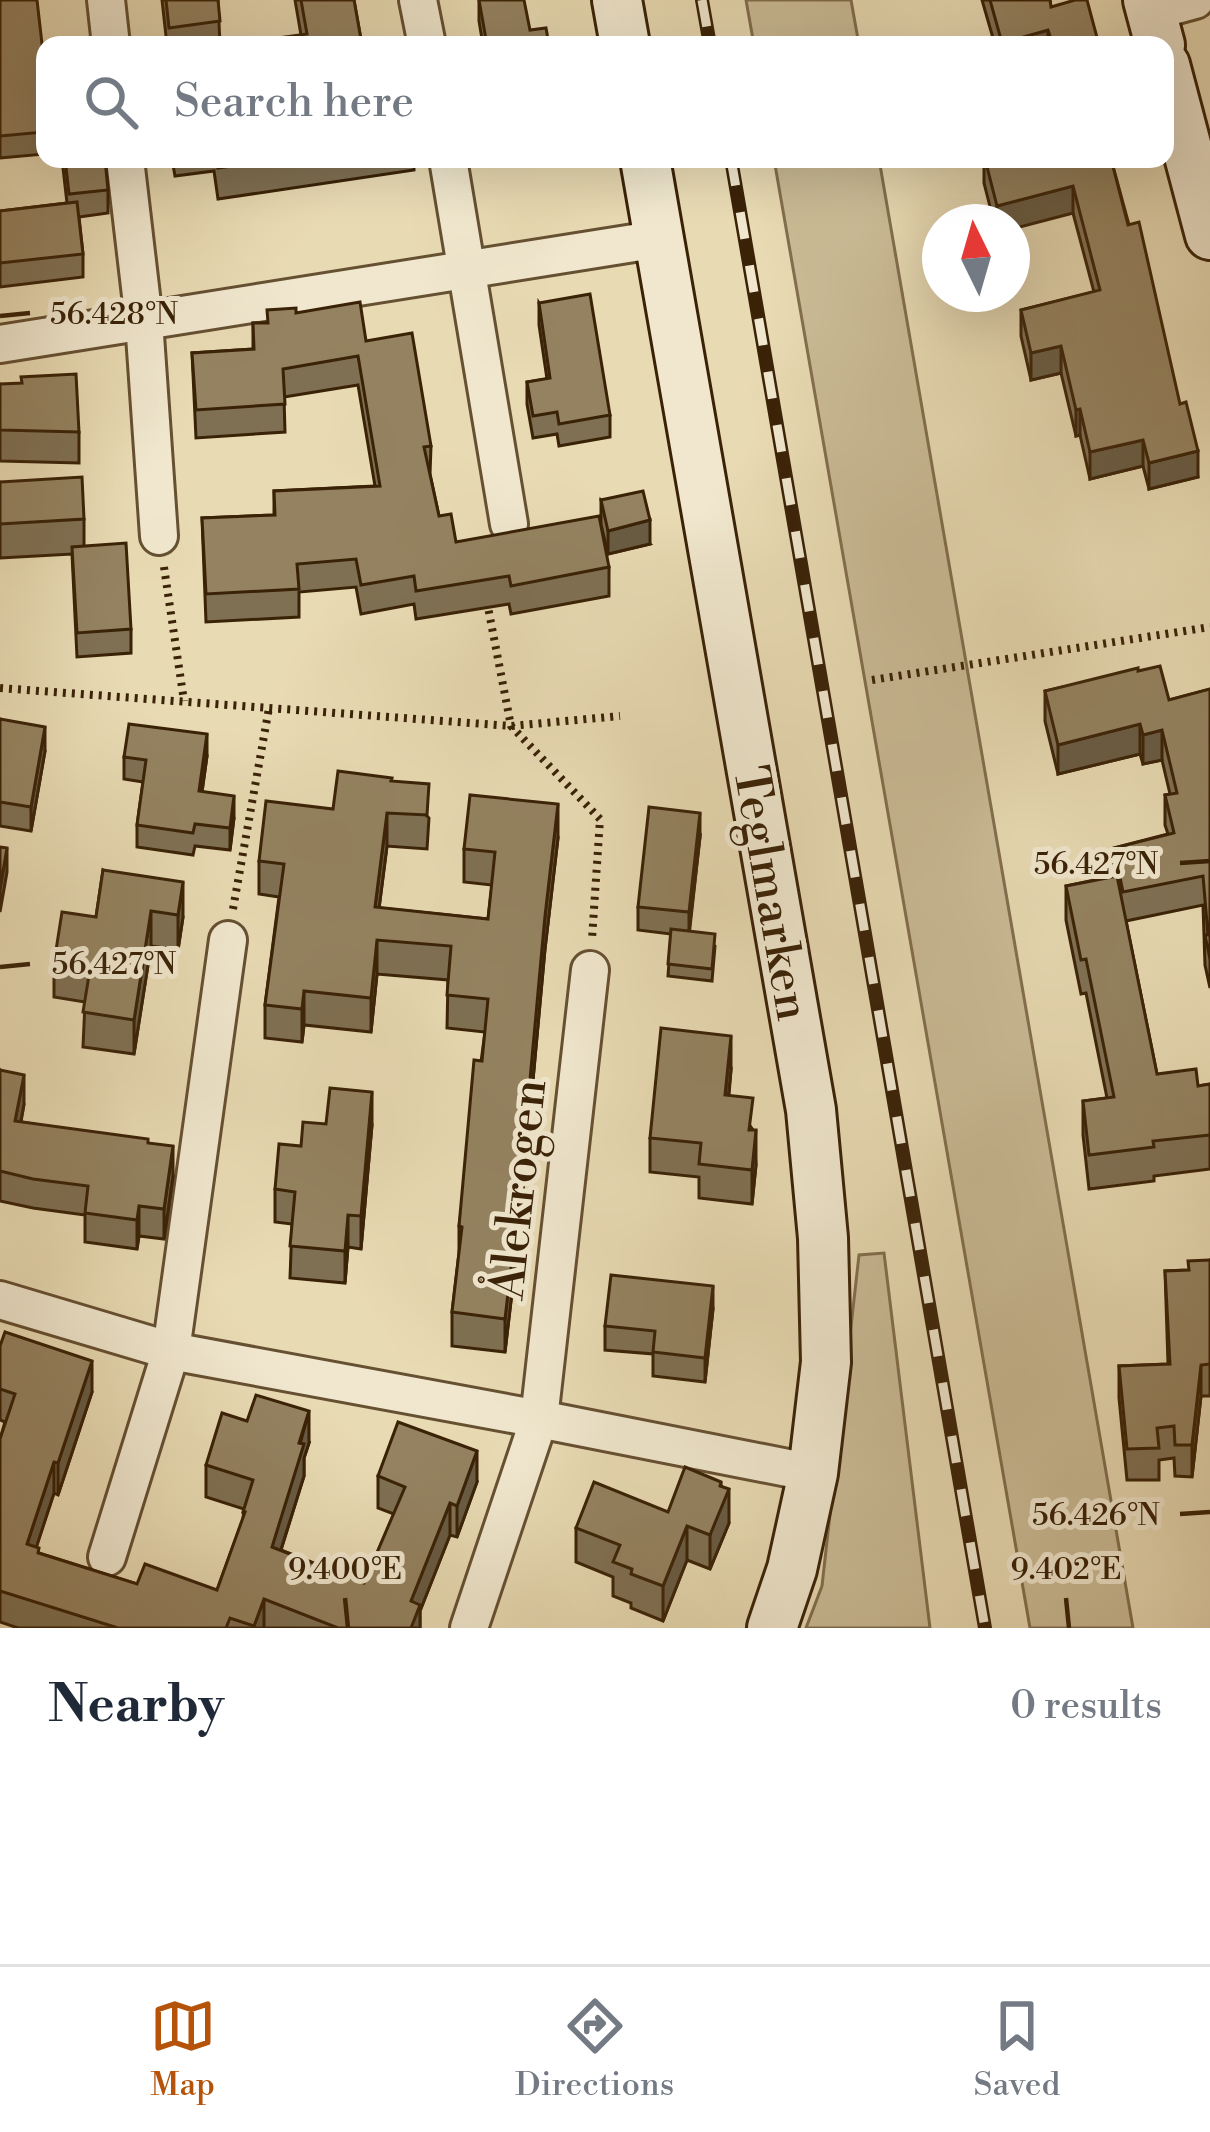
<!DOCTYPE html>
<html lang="en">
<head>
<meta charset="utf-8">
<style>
	body { margin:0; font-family:"Libre Bodoni",serif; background:#f2f2f3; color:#1f2937 }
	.compass { position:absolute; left:922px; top:204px; width:108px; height:108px; border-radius:50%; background:#fff; box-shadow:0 12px 48px #0002; rotate:355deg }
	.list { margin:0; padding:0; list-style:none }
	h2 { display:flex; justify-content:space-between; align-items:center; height:156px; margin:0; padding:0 48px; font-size:51px }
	h2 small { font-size:39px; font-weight:400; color:#747a83 }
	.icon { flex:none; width:66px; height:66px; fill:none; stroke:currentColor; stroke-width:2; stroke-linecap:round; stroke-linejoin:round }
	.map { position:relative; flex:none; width:1210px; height:1628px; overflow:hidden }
	.search { position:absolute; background:#fff; box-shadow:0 12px 48px #0002; left:36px; right:36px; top:36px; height:132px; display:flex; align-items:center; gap:30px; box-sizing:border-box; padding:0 42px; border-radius:24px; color:#747a83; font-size:45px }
	.sheet { height:336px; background:#fff }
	nav { display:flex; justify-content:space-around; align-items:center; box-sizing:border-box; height:168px; border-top:3px solid #e0e1e3; background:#fff; font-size:33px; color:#747a83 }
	nav a { display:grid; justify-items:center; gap:6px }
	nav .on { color:#b45309 }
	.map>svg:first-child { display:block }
	.green { fill:#cabb96; stroke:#826e4e; stroke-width:3 }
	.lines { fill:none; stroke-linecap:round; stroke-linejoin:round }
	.street-casing { stroke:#665032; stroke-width:42 }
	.secondary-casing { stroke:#3a2207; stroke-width:54 }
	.path { stroke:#3a2207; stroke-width:8; stroke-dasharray:3 6; stroke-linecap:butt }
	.street { stroke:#f0e7ce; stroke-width:36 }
	.secondary { stroke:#f0e7ce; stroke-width:48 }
	.rail-casing { stroke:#3a2207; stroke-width:14 }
	.rail { stroke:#f0e7ce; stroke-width:9; stroke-dasharray:27; stroke-linecap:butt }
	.wall { fill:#7f7053; stroke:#3a2207; stroke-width:3 }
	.shaded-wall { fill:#685b43; stroke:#3a2207; stroke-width:3 }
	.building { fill:#948260; stroke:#3a2207; stroke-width:3 }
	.ticks { fill:none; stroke:#3a2207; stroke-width:4.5 }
	.labels { text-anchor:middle; stroke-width:10; stroke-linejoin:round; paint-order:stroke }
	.street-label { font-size:48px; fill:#3a2207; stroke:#f0e7ce }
	.ticks-label { font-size:30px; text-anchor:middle; fill:#3a2207; stroke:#f0e7ce; stroke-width:10; stroke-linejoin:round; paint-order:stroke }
</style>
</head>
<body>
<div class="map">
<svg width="1210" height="1628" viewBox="0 0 1210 1628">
	<rect width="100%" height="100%" fill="#e8dab3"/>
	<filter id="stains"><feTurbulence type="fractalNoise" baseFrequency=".00167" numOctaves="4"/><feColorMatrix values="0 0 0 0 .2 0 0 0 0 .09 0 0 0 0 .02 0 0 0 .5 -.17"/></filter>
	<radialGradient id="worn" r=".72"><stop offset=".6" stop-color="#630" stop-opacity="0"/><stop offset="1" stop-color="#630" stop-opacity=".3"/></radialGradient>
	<!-- green -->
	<g class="green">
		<path d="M746 0H851L859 45H754Z"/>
		<path d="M774 159H879L1133 1628H1030Z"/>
		<path d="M884 1253 930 1628H806L822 1586 859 1255Z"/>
	</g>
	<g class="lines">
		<defs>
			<g id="street">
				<path d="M106 0 111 45"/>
				<path d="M418 0 427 45"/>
				<path d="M1151 12 1195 0"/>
				<path d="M125 159 144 321 159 536"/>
				<path d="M448 159 509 524"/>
				<path d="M0 344 659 239"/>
				<path d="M0 1300 171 1351 539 1419 813 1473"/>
				<path d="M107 1557 171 1351 228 940"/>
				<path d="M469 1628 539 1419 590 970"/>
			</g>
			<g id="secondary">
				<path d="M617 0 625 45"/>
				<path d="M1148 0 1160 45"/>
				<path d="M1165 65 1210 235"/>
				<path d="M645 159 811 1110 823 1238 826 1362 813 1473 792 1569 772 1628"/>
			</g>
		</defs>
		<!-- street casing -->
		<use href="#street" class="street-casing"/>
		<!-- secondary casing -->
		<use href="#secondary" class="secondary-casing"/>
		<!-- path -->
		<g class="path">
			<path d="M164 567 184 701"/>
			<path d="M487 602 511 726 600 819 592 939"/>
			<path d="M872 680 1210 627"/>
			<path d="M0 688 511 726 620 716"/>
			<path d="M233 909 269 708"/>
		</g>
		<!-- street -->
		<use href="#street" class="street"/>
		<!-- secondary -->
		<use href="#secondary" class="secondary"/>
		<defs>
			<g id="rail">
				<path d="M702 0 710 45"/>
				<path d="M731 159 985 1628"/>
			</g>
		</defs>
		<!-- rail casing -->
		<use href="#rail" class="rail-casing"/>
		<!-- rail -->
		<use href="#rail" class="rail"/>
	</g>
	<!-- wall -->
	<g class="wall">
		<path d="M0 0 45 70V154L0 158Z"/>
		<path d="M162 0H218L220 45H167Z"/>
		<path d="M295 0H354L362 45 301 35Z"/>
		<path d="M479 0 530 30 549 45H483L479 21Z"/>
		<path d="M982 0H1050L1051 7 1099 45H995Z"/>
		<path d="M62 159H105L108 190V213L79 217 83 254V277L0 287V211L67 203Z"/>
		<path d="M172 159H414V170L218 199 214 171 175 176Z"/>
		<path d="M984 159H1111L1198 477 1149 489 1143 466 1090 479 1080 435 1076 436 1061 373 1031 380 1021 336V310L1094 292 1073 213 1012 222H994L984 183Z"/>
		<path d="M539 303 610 415V437L559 446 557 434 533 438 527 404V382L547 379 539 325Z"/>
		<path d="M296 313 366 341 431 446 430 474 439 516 456 542 609 567V596L511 614 509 604 416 619 414 604 361 614 356 587 299 592V617L206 622 202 518 274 515V491L375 486 358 385 284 397 285 432 196 438 192 353 253 349V323H267Z"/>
		<path d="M0 384 79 432V463L0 461Z"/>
		<path d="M0 482 84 519V546L131 629V653L77 657 72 554 0 558Z"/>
		<path d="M601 500 650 544 608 554 601 524Z"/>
		<path d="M1138 671 1169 700 1210 689V988L1205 965 1203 905 1126 921 1157 1074 1198 1086 1210 1084V1169L1154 1176V1181L1089 1189 1083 1135V1101L1107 1098 1086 993 1081 994 1066 920V886L1114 876V848L1168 834 1165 825V795L1170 794 1162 760 1143 764 1140 754 1058 774 1045 721V691Z"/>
		<path d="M0 719 45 751 31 831 0 826Z"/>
		<path d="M207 756 202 792 234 818 230 850 195 846 193 855 137 847V825L143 782 124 779V757Z"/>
		<path d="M392 781 429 818 427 849 387 846 379 908 488 919 492 885 464 882V849L558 838 545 949 519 1233 505 1352 452 1346V1312L459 1253V1226L485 1032 447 1028 448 980 377 974 371 1032 304 1025 302 1042 265 1038V1005L279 897 259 894V861L333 809Z"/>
		<path d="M700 837 689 931 715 946 712 981 668 976 671 934 638 930V907Z"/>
		<path d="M103 870 183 917 178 950 151 946 134 1054 83 1047 85 1002 54 997V963L96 917Z"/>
		<path d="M0 1070 24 1104 21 1122 148 1143 173 1176 164 1239 139 1236 137 1249 85 1242V1215L33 1208 0 1201Z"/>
		<path d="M731 1070 729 1095 753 1130 756 1165 752 1204 699 1198V1177L650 1172V1138Z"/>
		<path d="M326 1124 372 1125 361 1249 348 1247 345 1283 290 1278 292 1224 275 1222V1189L301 1146Z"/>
		<path d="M1210 1260V1396H1201L1192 1477 1175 1476 1174 1458 1159 1460V1480H1127L1119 1398V1366L1168 1364 1165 1271 1188 1270Z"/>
		<path d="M713 1309 705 1382 653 1376V1354L605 1350V1326Z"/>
		<path d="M0 1346 92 1392 58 1495 54 1493 36 1547 39 1553 137 1584 217 1590 243 1519 244 1509 206 1497V1465L309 1443 304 1458V1476L281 1550 364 1583 394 1514 378 1508V1476L477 1482 457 1537 450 1535 420 1611V1628H18L0 1622V1439L5 1422 0 1420Z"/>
		<path d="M721 1486 729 1523 710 1569 687 1560 663 1621 631 1608V1603L613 1596V1577L576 1562V1528L668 1512Z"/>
	</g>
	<!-- shaded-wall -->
	<g class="shaded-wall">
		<path d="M1048 30V45H1002V43Z"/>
		<path d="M1073 186V213L1012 229V222H997V206Z"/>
		<path d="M1061 346V373L1031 380V353Z"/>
		<path d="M1080 409V435L1076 436V410Z"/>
		<path d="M1143 440V466L1090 479V452Z"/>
		<path d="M1198 451V477L1149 489V463Z"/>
		<path d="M650 520V544L608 554V531Z"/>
		<path d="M1140 724V754L1058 774V745Z"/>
		<path d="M45 727V751L31 831V807Z"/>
		<path d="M1162 730V760L1143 764V735Z"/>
		<path d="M207 734V756L199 813V791Z"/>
		<path d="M234 796V818L230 850V828Z"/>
		<path d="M558 804V838L545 949 519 1233 505 1352V1319L545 916Z"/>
		<path d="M387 813V846L375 940V907Z"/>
		<path d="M700 813V837L689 936V912Z"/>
		<path d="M7 848V872L0 912V889Z"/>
		<path d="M183 882V917L178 950V915Z"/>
		<path d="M151 911V946L134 1054V1020Z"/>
		<path d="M377 940V974L371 1032V998Z"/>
		<path d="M304 991V1025L302 1042V1009Z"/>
		<path d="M731 1036V1070L725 1129V1095Z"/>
		<path d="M24 1075V1104L15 1151V1121Z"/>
		<path d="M372 1092V1125L361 1249V1216Z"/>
		<path d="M756 1130V1165L752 1204V1170Z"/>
		<path d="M173 1146V1176L164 1239V1209Z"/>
		<path d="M139 1206V1236L137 1249V1220Z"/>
		<path d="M348 1215V1247L345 1283V1251Z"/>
		<path d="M713 1286V1309L705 1382V1358Z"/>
		<path d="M92 1361V1392L58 1495V1463Z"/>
		<path d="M1201 1365V1396L1192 1477V1445Z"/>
		<path d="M309 1411V1443L304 1458V1476L272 1578V1547Z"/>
		<path d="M477 1451V1482L457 1537V1506Z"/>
		<path d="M54 1462V1493L27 1576V1544Z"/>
		<path d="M721 1482V1507L729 1489V1523L710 1569V1535Z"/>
		<path d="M450 1503V1535L420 1611V1628H411V1601Z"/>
		<path d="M687 1526V1560L663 1621V1586Z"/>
		<path d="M264 1599V1628H254V1626Z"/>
	</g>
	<!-- building -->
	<g class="building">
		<path d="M0 0H37L45 70V132L0 136Z"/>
		<path d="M166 0H218L220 21 169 28Z"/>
		<path d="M301 0H354L362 45H226L307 34Z"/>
		<path d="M479 0H524L530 30 546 28 549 45H487Z"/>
		<path d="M990 0H1050L1051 7 1075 0H1087L1099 45H1053L1048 30 1002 43Z"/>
		<path d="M65 159H105L108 190 69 194Z"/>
		<path d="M217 159H280L218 168Z"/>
		<path d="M985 159H1111L1128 225 1139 222 1180 404 1186 402 1198 451 1149 463 1143 440 1090 452 1080 409 1076 410 1061 346 1031 353 1021 310 1100 290 1073 186 997 206Z"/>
		<path d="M77 202 83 254 0 263V211Z"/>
		<path d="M590 294 610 415 559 424 557 412 533 416 527 382 550 378 539 303Z"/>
		<path d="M360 302 366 341 412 333 431 446 424 447 439 516 451 514 456 542 599 516 609 567 511 586 509 576 416 591 414 576 361 585 356 559 297 564 299 589 206 594 202 518 275 515 274 491 380 486 358 356 283 369 285 404 196 410 192 353 254 349 253 323H268L267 310 296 308V313Z"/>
		<path d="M76 374 79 432 0 430V384L22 383 21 377Z"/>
		<path d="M82 477 84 519 0 524V482Z"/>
		<path d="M643 491 650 520 608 531 601 500Z"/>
		<path d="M126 543 131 629 77 633 72 547Z"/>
		<path d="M1160 666 1169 700 1210 689V959L1205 935H1208L1203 876 1123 892 1114 848 1174 833 1165 795 1177 793 1162 730 1143 735 1140 724 1058 745 1045 691 1138 668V671Z"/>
		<path d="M0 719 45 727 31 807 0 802Z"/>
		<path d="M129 724 207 734 199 791 234 796 230 828 195 824 193 833 137 825 146 760 124 757Z"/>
		<path d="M338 771 392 778 391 781 429 784 427 815 387 813 375 907 488 919 495 852 464 849 470 795 558 804 545 916 519 1200 505 1319 452 1312 462 1227 459 1226 474 1060 482 1061 488 999 447 995 451 946 377 940 371 998 304 991 302 1009 265 1005 284 864 259 861 266 801 333 809Z"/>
		<path d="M649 807 700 813 689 912 638 907Z"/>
		<path d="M0 847 7 848 0 889Z"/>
		<path d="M103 870 183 882 178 915 151 911 134 1020 83 1012 90 969 54 963 62 912 96 917Z"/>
		<path d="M1117 876 1157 1074 1196 1069 1198 1086 1210 1084V1135L1153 1141 1154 1147 1089 1155 1083 1101 1114 1097 1086 959 1081 960 1066 886Z"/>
		<path d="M671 929 715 934 712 969 668 964Z"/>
		<path d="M661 1028 731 1036 725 1095 753 1098 749 1130H756L752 1170 699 1164 701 1143 650 1138Z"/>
		<path d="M0 1070 24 1075 15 1121 148 1139V1143L173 1146 164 1209 139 1206 137 1220 85 1213 88 1186 33 1179 0 1171Z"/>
		<path d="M330 1088 372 1092 361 1216 348 1215 345 1251 290 1246 295 1192 275 1189 279 1144 301 1146 303 1122 326 1124Z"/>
		<path d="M1210 1260V1364L1201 1365 1192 1445H1175L1174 1426 1157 1428 1159 1448 1127 1449 1119 1366 1170 1364 1165 1271 1189 1270 1188 1261Z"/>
		<path d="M611 1275 713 1286 705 1358 653 1352 655 1331 605 1326Z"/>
		<path d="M5 1332 92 1361 58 1463 54 1462 27 1544 39 1548 38 1553 137 1584 145 1564 217 1590 245 1512H243L253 1480 206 1465 222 1413 247 1421 256 1395 309 1411 299 1443 304 1444 272 1547 364 1583 405 1487 378 1476 398 1422 477 1451 457 1506 450 1503 411 1601 420 1605 411 1628H338L264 1599 254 1626 230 1618 226 1628H118L0 1591V1439L15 1394 0 1389V1346Z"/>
		<path d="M685 1467 721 1482 720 1486 729 1489 710 1535 687 1526 663 1586 631 1574 632 1569 613 1562 620 1545 576 1528 594 1482 668 1512Z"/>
	</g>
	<!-- ticks -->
	<path class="ticks" d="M0 316 30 313M1180 863 1210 861M0 967 30 964M1180 1514 1210 1512M345 1598 348 1628M1066 1598 1069 1628"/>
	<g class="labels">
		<!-- street labels -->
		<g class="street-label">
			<text transform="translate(773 893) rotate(80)" y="17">Teglmarken</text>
			<text transform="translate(517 1189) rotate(-84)" y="17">Ålekrogen</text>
		</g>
	</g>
	<g class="ticks-label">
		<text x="114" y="324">56.428°N</text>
		<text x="1096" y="874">56.427°N</text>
		<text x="114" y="974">56.427°N</text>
		<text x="1096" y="1525">56.426°N</text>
		<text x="345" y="1579">9.400°E</text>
		<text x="1066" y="1579">9.402°E</text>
	</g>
	<rect width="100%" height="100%" filter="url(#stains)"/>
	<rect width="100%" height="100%" fill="url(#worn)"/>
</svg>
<svg class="compass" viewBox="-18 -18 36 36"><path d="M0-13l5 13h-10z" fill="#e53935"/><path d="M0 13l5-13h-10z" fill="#747a83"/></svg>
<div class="search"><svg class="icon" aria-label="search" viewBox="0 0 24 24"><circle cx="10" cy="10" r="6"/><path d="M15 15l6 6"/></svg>Search here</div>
</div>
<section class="sheet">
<h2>Nearby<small>0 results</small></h2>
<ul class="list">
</ul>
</section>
<nav>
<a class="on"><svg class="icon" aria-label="map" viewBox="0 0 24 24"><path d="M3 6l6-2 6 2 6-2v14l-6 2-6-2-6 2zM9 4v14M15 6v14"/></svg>Map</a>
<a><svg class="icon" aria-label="directions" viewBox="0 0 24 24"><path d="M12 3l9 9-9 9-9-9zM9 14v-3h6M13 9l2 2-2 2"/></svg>Directions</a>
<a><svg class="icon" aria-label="saved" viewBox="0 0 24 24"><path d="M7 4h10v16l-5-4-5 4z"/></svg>Saved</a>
</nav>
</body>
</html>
